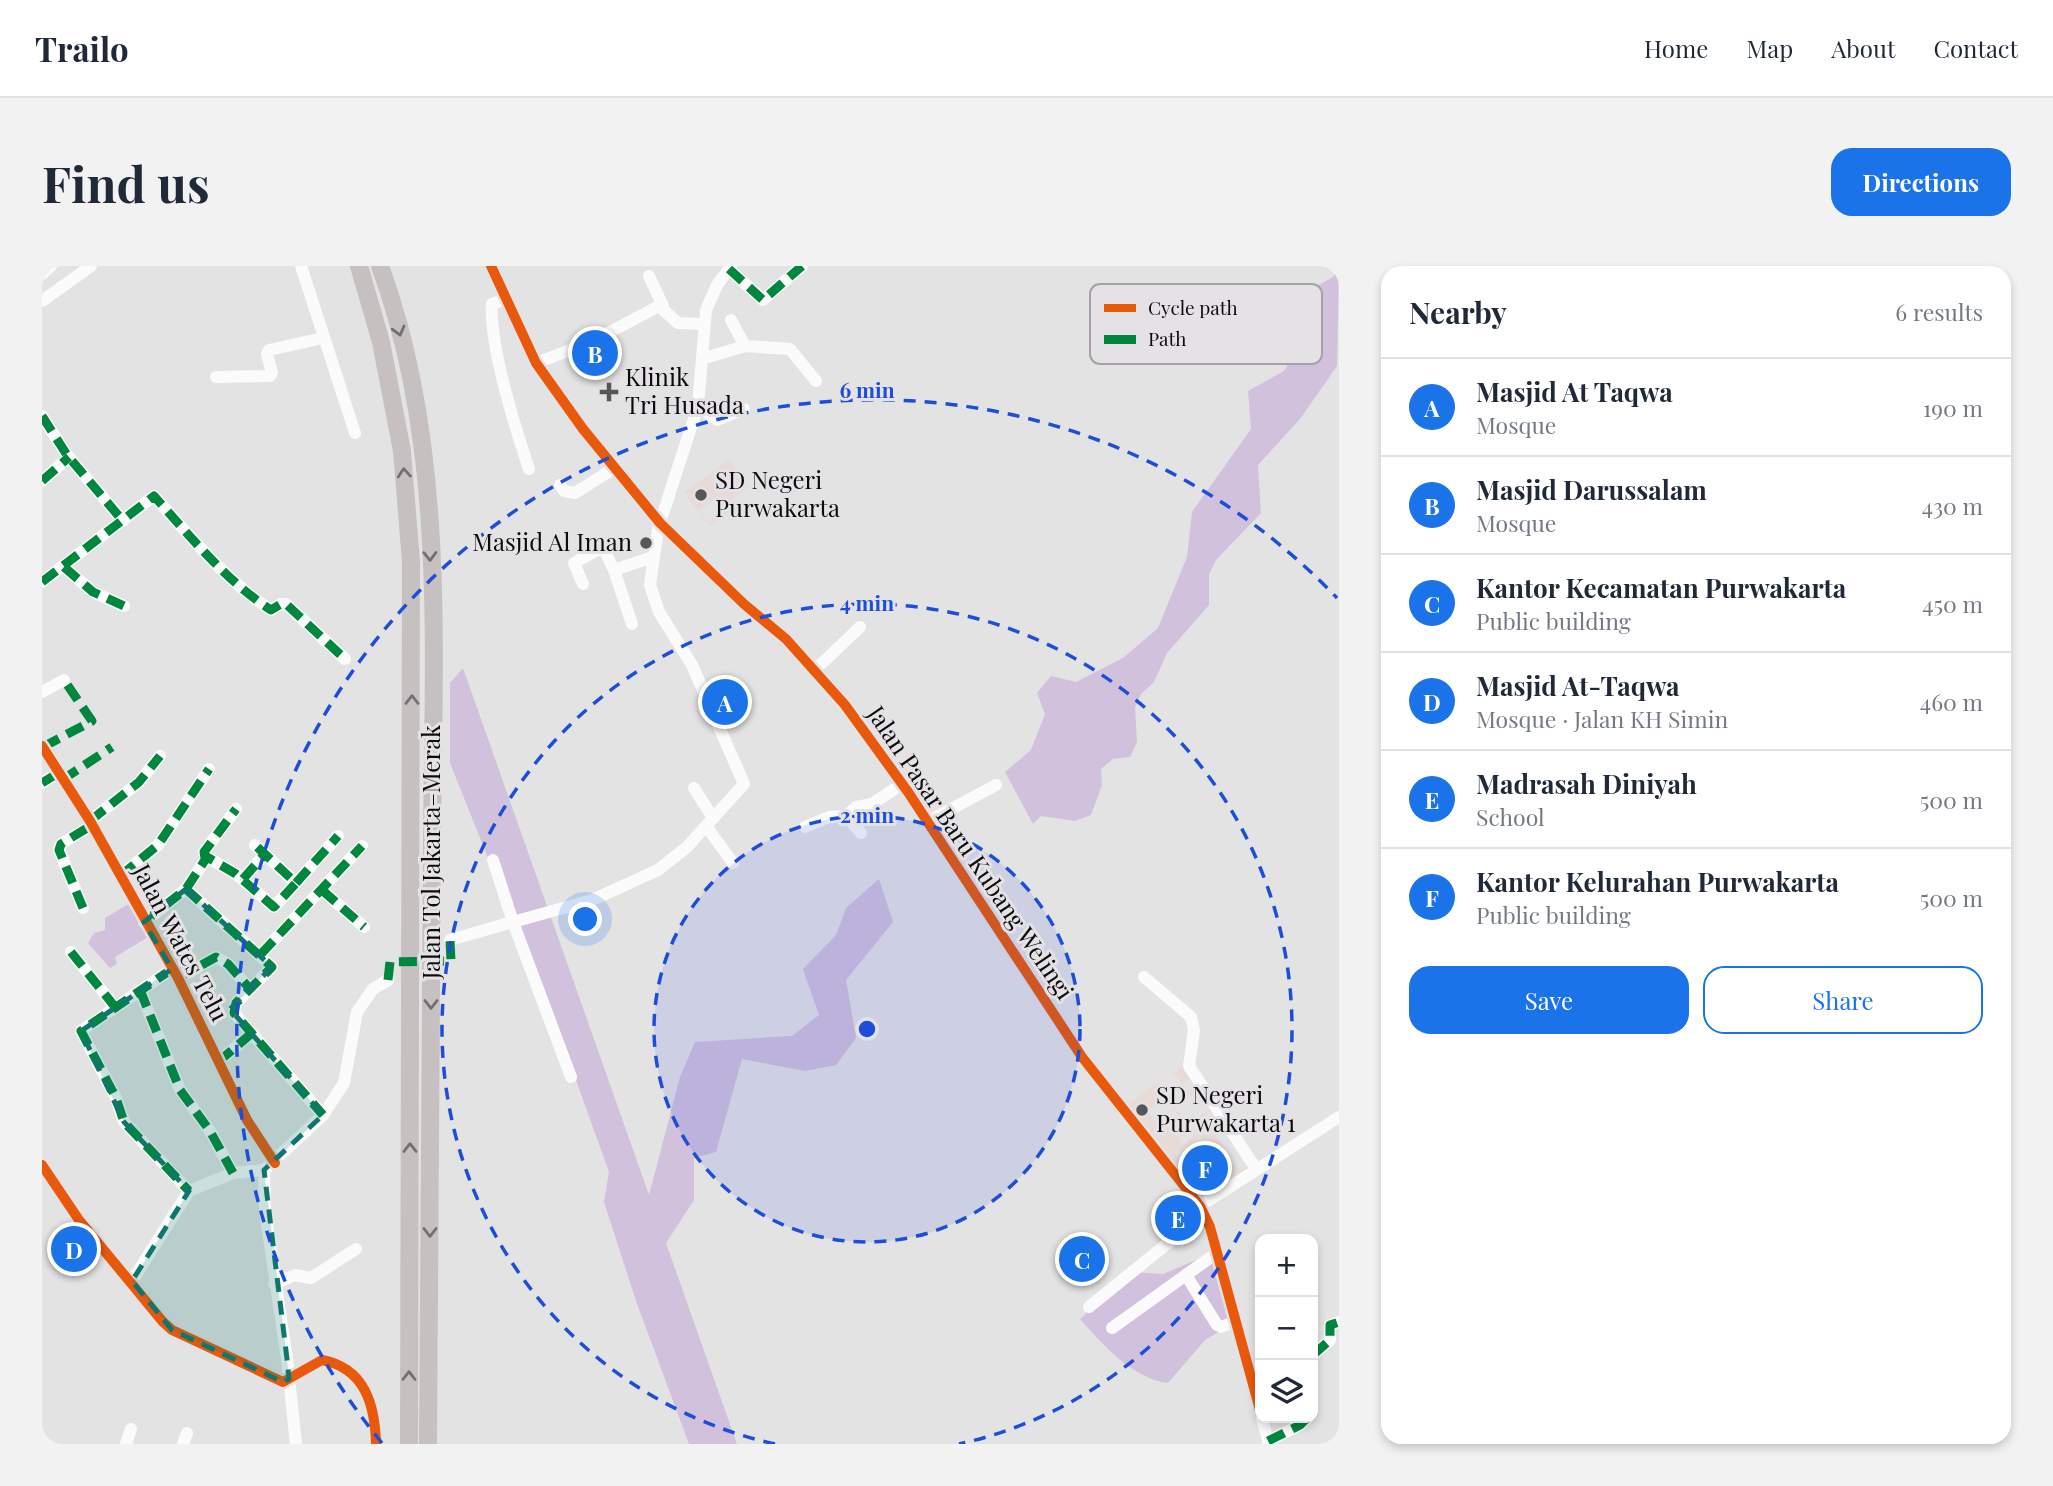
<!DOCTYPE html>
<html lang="en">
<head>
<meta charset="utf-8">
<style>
	body { margin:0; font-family:"Playfair Display",serif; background:#f2f2f3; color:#1f2937 }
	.controls { position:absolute; right:21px; bottom:21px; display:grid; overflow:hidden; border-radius:14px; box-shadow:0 4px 10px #0003 }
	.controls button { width:63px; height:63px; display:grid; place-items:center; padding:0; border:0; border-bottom:2px solid #e0e1e3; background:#fff; color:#1f2937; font:35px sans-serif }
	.you { position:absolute; left:544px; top:654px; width:24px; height:24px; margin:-18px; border:5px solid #fff; border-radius:50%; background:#1a73e8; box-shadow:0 0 0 10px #1a73e833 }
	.badge { display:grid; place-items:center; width:46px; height:46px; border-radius:50%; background:#1a73e8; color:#fff; font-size:23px; font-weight:700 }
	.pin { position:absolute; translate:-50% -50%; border:4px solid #fff; box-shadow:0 2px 7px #0006 }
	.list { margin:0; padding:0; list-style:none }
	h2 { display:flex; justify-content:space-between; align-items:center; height:91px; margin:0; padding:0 28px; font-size:30px }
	h2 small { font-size:23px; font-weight:400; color:#747a83 }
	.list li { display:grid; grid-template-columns:46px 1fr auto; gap:21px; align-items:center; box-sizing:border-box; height:98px; padding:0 28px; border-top:2px solid #e0e1e3 }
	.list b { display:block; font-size:26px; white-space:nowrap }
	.list p { margin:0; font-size:23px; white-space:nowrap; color:#747a83 }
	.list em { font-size:23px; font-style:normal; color:#747a83 }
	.actions { display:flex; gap:14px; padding:21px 28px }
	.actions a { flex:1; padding:16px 0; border:2px solid #1a73e8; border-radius:21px; text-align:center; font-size:24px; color:#1a73e8 }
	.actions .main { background:#1a73e8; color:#fff }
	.icon { flex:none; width:38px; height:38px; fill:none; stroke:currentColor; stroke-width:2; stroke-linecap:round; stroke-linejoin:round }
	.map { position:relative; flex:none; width:1297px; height:1178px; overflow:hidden; border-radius:21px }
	header { display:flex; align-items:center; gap:42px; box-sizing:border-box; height:98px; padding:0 35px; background:#fff; border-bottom:2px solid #e0e1e3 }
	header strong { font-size:33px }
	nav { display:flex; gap:38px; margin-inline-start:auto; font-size:24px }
	.intro { display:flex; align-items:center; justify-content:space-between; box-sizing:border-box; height:168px; padding:0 42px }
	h1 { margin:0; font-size:49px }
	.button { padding:18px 32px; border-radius:21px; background:#1a73e8; color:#fff; font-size:24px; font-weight:700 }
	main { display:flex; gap:42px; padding:0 42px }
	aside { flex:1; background:#fff; border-radius:21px; box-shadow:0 4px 10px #0003 }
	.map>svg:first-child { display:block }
	.education { fill:#e8dad7; fill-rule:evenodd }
	.green { fill:#d2c1dd }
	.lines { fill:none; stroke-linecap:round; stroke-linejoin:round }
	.minor { stroke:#fbfbfb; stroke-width:12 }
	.highway { stroke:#c7c0c1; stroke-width:18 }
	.quiet { stroke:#00873e; stroke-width:9; stroke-dasharray:18 9; stroke-linecap:butt }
	.cycleway-casing { stroke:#e4e2e5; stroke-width:15 }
	.cycleway { stroke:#e8590c; stroke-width:10 }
	.oneway { stroke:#736f70 }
	.marked { fill:#0f766e; fill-opacity:0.2; stroke:#0f766e; stroke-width:5; stroke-dasharray:14 9; stroke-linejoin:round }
	.ring { fill:none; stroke:#1d4ed8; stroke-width:3.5; stroke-dasharray:12 9 }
	.poi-dot { fill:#585758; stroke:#e4e2e5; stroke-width:2.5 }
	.labels { text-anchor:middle; stroke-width:6; stroke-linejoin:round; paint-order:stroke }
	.poi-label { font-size:24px; fill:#0d0c0d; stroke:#e4e2e5; text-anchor:start }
	.street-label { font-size:24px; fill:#0d0c0d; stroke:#e4e2e5 }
	.key { fill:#e4e2e5; stroke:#a4a2a4; stroke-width:2 }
	.key-label { font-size:19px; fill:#0d0c0d }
	.centre { fill:#1d4ed8; stroke:#e4e2e5; stroke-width:3.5 }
	.ring-label { font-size:21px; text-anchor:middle; font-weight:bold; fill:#1d4ed8; stroke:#e4e2e5; stroke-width:6; stroke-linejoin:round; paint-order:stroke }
</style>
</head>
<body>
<header>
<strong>Trailo</strong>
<nav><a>Home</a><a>Map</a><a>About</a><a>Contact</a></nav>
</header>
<div class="intro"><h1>Find us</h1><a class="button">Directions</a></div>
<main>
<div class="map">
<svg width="1297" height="1178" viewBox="0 0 1297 1178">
	<rect width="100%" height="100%" fill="#e4e3e4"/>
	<!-- education -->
	<g class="education">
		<path d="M687 194 707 221 686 236 691 244 667 260 642 226ZM674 232 683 243 666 256 657 245Z"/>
		<path d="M1143 798 1160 821 1133 842 1146 859 1174 837 1211 899 1182 917 1167 893 1141 910 1126 890 1135 884 1124 890 1083 840ZM1131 806 1140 818 1122 831 1114 820ZM1147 813 1153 821 1146 827 1148 830 1112 855 1105 845ZM1131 843 1152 870 1141 879 1120 852ZM1171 844 1183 861 1175 867 1168 858 1155 867 1150 859ZM1185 863 1208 898 1198 905 1192 897 1181 903 1173 892 1184 885 1175 870ZM1158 870 1164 879 1150 889 1155 895 1144 903 1133 887Z"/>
	</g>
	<!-- green -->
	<g class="green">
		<path d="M1297 0 1295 100 1258 153 1216 199 1219 247 1174 294 1167 308V339L1125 387 1112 416 1099 428 1093 442 1095 476 1088 491 1071 493 1059 503 1060 519 1049 549 1033 555 999 550 991 558 963 506 989 484 1003 448 995 427 1009 410 1034 416 1081 392 1116 362 1145 291 1150 246 1209 163 1206 125 1242 105 1276 52 1270 23 1291 11Z"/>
		<path d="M421 402 607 929 638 811 653 776 750 770 777 749 761 703 794 669 804 642 837 613 851 656 804 714 814 772 794 799 763 805 700 793 674 886 652 892V934L624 977 695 1178H647L594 1035 562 936 567 906 526 792 408 497V417Z"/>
		<path d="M88 637 106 671 73 691 75 698 68 702 46 677 52 667 63 664V652Z"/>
		<path d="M1168 988 1186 1043 1185 1061 1163 1074 1126 1117C1091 1113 1060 1078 1038 1053L1090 1006 1121 1008Z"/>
	</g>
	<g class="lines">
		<!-- minor -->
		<g class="minor">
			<path d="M259 0 313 167"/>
			<path d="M449 0 494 97 541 163 618 257 702 338 744 373 803 439 866 526 1040 791 1158 940 1168 961 1218 1144"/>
			<path d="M687 3 721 34 760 0"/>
			<path d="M0 8 9 0"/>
			<path d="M607 10 621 40"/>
			<path d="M462 34 450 38C447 80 473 161 487 203"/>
			<path d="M0 35 49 0"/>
			<path d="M703 80 748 83 774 115"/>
			<path d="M660 93 703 80 689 54"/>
			<path d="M494 97 549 76 617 40 636 57 660 58"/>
			<path d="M174 111 228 110 230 107 225 88 227 84 281 72"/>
			<path d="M656 140 675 154 702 143"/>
			<path d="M0 150 25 189 81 255"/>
			<path d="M0 215 27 191"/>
			<path d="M518 219 522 225 533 227 571 203"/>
			<path d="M22 301 51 326 82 340"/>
			<path d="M572 304 590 358"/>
			<path d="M0 316 112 230C148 270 184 315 229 344L239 338H244L303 393"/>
			<path d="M541 318 532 297 561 281 572 304 611 291"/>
			<path d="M774 403 818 361"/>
			<path d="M0 426 22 414"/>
			<path d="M0 480 48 555 136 712 205 854 233 897"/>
			<path d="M0 517 16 507"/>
			<path d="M652 522 671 552"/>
			<path d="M48 555 97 516 118 490"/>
			<path d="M885 556 954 519"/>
			<path d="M664 560 691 597"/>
			<path d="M763 561 787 551 804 550"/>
			<path d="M819 567 804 550 814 541 830 538 860 518"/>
			<path d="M163 592 162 586 194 543"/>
			<path d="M451 594 471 656 550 634 616 604 645 581 702 518 650 399 617 346 608 319 616 263 656 140 664 44 675 19 689 0"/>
			<path d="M78 610 116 579 167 503"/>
			<path d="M201 613 223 588"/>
			<path d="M254 617 296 570"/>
			<path d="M144 623 230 701 194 737 192 747 281 849"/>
			<path d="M280 624 322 661"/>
			<path d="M41 642 17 584 19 578 50 559"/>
			<path d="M102 656 144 623 165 591 194 608 232 641 254 617 213 579"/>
			<path d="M408 674 471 656 529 811"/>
			<path d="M29 686 73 741"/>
			<path d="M219 688 320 580"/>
			<path d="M130 703 39 765 74 832 82 856 147 925"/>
			<path d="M1102 711 1149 751 1152 764 1147 800 1214 903"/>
			<path d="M136 712 174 691 186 698 207 722"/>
			<path d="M98 724 138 824 168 865 191 907"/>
			<path d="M176 796 210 767"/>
			<path d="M0 899 37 954 121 1056 130 1064 241 1116 280 1094C323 1102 333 1139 334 1178"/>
			<path d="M222 904 223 945 245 1093 254 1178"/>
			<path d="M1158 940 1297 851"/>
			<path d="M1144 1009 1175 1059 1179 1061 1195 1055"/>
			<path d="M90 1015 147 925 191 907 222 904 281 849 302 817 315 746 331 723 346 714"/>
			<path d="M232 1018 253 1009 269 1012 314 983"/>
			<path d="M1047 1041 1163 947"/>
			<path d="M1070 1062 1176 986"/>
			<path d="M1271 1089 1288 1074V1059L1297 1056"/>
			<path d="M1220 1152 1227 1178"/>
			<path d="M1226 1175 1258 1159 1265 1152"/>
			<path d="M84 1178 89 1163"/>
			<path d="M141 1178 145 1167"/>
		</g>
		<!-- highway -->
		<g class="highway">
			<path d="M317 0 339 76 360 185 369 296 367 1178"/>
			<path d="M338 0C405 182 391 387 390 577 389 778 388 978 386 1178"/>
		</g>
		<!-- quiet -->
		<g class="quiet">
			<path d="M687 3 721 34 760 0"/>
			<path d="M0 150 25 189 81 255"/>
			<path d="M0 215 27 191"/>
			<path d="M22 301 51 326 82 340"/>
			<path d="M0 316 112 230C148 270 184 315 229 344L239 338H244L303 393"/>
			<path d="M1 481 50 455 22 414"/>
			<path d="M20 514 70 481"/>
			<path d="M0 517 16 507"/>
			<path d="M48 555 97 516 118 490"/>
			<path d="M163 592 162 586 194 543"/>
			<path d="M78 610 116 579 167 503"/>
			<path d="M201 613 223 588"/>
			<path d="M254 617 296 570"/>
			<path d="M144 623 230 701 194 737 192 747 281 849"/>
			<path d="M280 624 322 661"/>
			<path d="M41 642 17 584 19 578 50 559"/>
			<path d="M102 656 144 623 165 591 194 608 232 641 254 617 213 579"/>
			<path d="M29 686 73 741"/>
			<path d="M219 688 320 580"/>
			<path d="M130 703 39 765 74 832 82 856 147 925"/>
			<path d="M136 712 174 691 186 698 207 722"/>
			<path d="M346 714 348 696 409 695 408 674"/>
			<path d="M98 724 138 824 168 865 191 907"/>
			<path d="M176 796 210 767"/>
			<path d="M1271 1089 1288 1074V1059L1297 1056"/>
			<path d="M1226 1175 1258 1159 1265 1152"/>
		</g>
		<defs>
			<g id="cycleway">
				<path d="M449 0 494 97 541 163 618 257 702 338 744 373 803 439 866 526 1040 791 1158 940 1168 961 1218 1144"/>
				<path d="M0 480 48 555 136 712 205 854 233 897"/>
				<path d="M0 899 37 954 121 1056 130 1064 241 1116 280 1094C323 1102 333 1139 334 1178"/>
			</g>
		</defs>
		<!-- cycleway casing -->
		<use href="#cycleway" class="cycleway-casing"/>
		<!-- cycleway -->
		<use href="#cycleway" class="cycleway"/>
	</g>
	<!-- one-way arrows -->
	<defs><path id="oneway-chevron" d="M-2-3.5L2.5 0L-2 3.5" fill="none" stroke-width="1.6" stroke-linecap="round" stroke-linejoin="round" transform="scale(1.75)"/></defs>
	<g class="oneway">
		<use href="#oneway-chevron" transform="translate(357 65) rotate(75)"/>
		<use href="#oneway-chevron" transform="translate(362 207) rotate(-94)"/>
		<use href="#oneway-chevron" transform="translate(388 290) rotate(89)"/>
		<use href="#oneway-chevron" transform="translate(370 434) rotate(-90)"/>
		<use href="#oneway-chevron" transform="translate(389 738) rotate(90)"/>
		<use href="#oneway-chevron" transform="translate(368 882) rotate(-90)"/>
		<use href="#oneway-chevron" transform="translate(388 966) rotate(90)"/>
		<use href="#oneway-chevron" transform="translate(367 1110) rotate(-90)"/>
	</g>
	<!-- marked area -->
	<path class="marked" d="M144 623 230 701 188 743 281 849 222 904 245 1093 247 1113 241 1116 130 1064 90 1015 147 925 82 856 39 765 130 703 102 656Z"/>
	<!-- distance rings -->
	<circle cx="825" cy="763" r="213" fill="#1d4ed8" fill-opacity=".12"/>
	<g class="ring">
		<circle cx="825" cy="763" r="213"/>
		<path d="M733 1178A425 425 0 1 1 917 1178"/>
		<path d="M340 1177A638 638 0 0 1 1295 332"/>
	</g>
	<!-- markers -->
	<g class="poi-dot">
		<path d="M563.5 115.5h7v7h7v7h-7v7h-7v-7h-7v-7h7z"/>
		<circle cx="659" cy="229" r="7"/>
		<circle cx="604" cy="277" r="7"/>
		<circle cx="1100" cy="844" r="7"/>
	</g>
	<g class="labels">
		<!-- poi labels -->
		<g class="poi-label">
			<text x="583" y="120">Klinik<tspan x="583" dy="28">Tri Husada</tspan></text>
			<text x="673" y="223">SD Negeri<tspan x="673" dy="28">Purwakarta</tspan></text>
			<text x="590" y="285" text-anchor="end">Masjid Al Iman</text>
			<text x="1114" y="838">SD Negeri<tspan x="1114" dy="28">Purwakarta 1</tspan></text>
		</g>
		<!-- street labels -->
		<g class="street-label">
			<text transform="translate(390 586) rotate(-90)" y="8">Jalan Tol Jakarta–Merak</text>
			<text transform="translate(928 587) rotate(56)" y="8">Jalan Pasar Baru Kubang Welingi</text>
			<text transform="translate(138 677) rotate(62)" y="8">Jalan Wates Telu</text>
		</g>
	</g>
	<!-- legend -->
	<rect x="1048" y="18" width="232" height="80" rx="10" class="key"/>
	<rect x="1062" y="38" width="32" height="8" fill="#e8590c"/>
	<rect x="1062" y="69" width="32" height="9" fill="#00873e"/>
	<g class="key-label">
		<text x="1106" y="49">Cycle path</text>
		<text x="1106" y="80">Path</text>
	</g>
	<circle cx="825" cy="763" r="10" class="centre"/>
	<g class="ring-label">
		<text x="825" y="132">6 min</text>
		<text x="825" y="345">4 min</text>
		<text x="825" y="557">2 min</text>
	</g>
</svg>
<div class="controls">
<button>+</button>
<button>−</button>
<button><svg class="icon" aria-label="layers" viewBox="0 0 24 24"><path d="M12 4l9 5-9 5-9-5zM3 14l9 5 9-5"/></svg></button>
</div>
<div class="you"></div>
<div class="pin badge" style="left:683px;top:436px">A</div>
<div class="pin badge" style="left:553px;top:87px">B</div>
<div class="pin badge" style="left:1040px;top:993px">C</div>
<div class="pin badge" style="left:32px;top:983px">D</div>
<div class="pin badge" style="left:1136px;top:952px">E</div>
<div class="pin badge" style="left:1163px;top:902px">F</div>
</div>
<aside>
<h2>Nearby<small>6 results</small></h2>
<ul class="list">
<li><span class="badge">A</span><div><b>Masjid At Taqwa</b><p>Mosque</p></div><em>190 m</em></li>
<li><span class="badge">B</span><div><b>Masjid Darussalam</b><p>Mosque</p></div><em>430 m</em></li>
<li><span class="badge">C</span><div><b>Kantor Kecamatan Purwakarta</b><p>Public building</p></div><em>450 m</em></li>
<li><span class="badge">D</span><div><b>Masjid At-Taqwa</b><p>Mosque · Jalan KH Simin</p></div><em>460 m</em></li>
<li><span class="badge">E</span><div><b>Madrasah Diniyah</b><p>School</p></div><em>500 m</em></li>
<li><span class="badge">F</span><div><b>Kantor Kelurahan Purwakarta</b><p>Public building</p></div><em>500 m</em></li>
</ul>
<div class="actions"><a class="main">Save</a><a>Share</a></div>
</aside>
</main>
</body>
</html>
